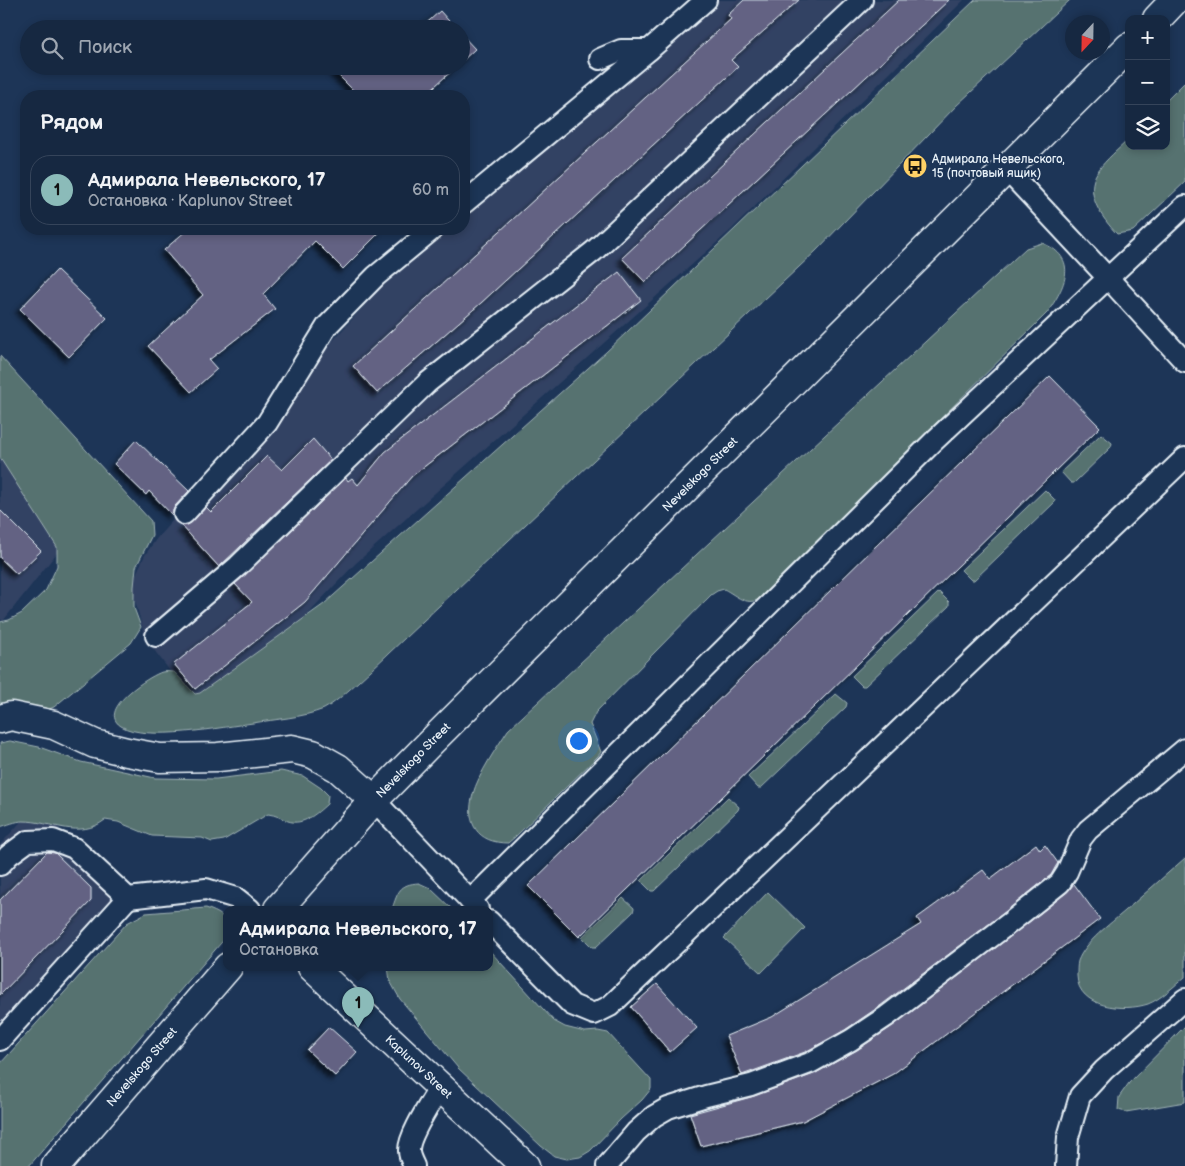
<!DOCTYPE html>
<html lang="ru">
<head>
<meta charset="utf-8">
<style>
	body { margin:0; font-family:"Balsamiq Sans",sans-serif; background:#23344c; color:#f1f3f6 }
	.controls { position:absolute; right:15px; top:15px; display:grid; overflow:hidden; border-radius:10px; box-shadow:0 2px 8px #0003 }
	.controls button { width:45px; height:45px; display:grid; place-items:center; padding:0; border:0; border-bottom:1px solid #35445a; background:#162841; color:#f1f3f6; font:25px sans-serif }
	.compass { position:absolute; left:1065px; top:15px; width:45px; height:45px; border-radius:50%; background:#162841; box-shadow:0 2px 8px #0003; rotate:202deg }
	.you { position:absolute; left:578px; top:740px; width:18px; height:18px; margin:-12px; border:4px solid #fff; border-radius:50%; background:#1a73e8; box-shadow:0 0 0 8px #1a73e833 }
	.badge { display:grid; place-items:center; width:32px; height:32px; border-radius:50%; background:#8bbbb9; color:#111; font-size:16px; font-weight:700 }
	.pin { position:absolute; translate:-50% -41px; filter:drop-shadow(0 1px 2px #0008) }
	.pin::after { content:''; position:absolute; top:26px; width:18px; height:15px; background:inherit; clip-path:polygon(0 0,100% 0,50% 100%) }
	.popup { position:absolute; left:223px; top:906px; width:270px; height:65px; box-sizing:border-box; display:grid; place-content:center; border-radius:10px; background:#162841; filter:drop-shadow(0 1px 4px #0005); font-size:16px; white-space:nowrap; color:#9ea6b1 }
	.popup b { font-size:19px; color:#f1f3f6 }
	.popup::after { content:''; position:absolute; left:50%; top:100%; margin-left:-10px; border:10px solid transparent; border-top-color:#162841 }
	.list { margin:0; padding:0; list-style:none }
	h2 { display:flex; justify-content:space-between; align-items:center; height:65px; margin:0; padding:0 20px; font-size:21px }
	h2 small { font-size:16px; font-weight:400; color:#9ea6b1 }
	.list li { display:grid; grid-template-columns:32px 1fr auto; gap:15px; align-items:center; box-sizing:border-box; height:70px; margin:0 10px 10px; padding:0 10px; border:1px solid #35445a; border-radius:20px }
	.list b { display:block; font-size:19px; white-space:nowrap }
	.list p { margin:0; font-size:16px; white-space:nowrap; color:#9ea6b1 }
	.list em { font-size:16px; font-style:normal; color:#9ea6b1 }
	.icon { flex:none; width:28px; height:28px; fill:none; stroke:currentColor; stroke-width:2; stroke-linecap:round; stroke-linejoin:round }
	.map { position:relative; flex:none; width:1185px; height:1166px; overflow:hidden }
	.search { position:absolute; background:#162841; box-shadow:0 2px 8px #0003; left:20px; top:20px; width:450px; height:55px; display:flex; align-items:center; gap:12px; box-sizing:border-box; padding:0 18px; border-radius:28px; color:#9ea6b1; font-size:19px }
	.panel { position:absolute; background:#162841; box-shadow:0 2px 8px #0003; left:20px; top:90px; width:450px; height:145px; border-radius:20px }
	.map>svg:first-child { display:block }
	.built { fill:#324264 }
	.green { fill:#567270; stroke:#9fb2b4 }
	.building { fill:#636283; stroke:#e8f1f8; filter:url(#shadow) }
	.lines { fill:none; stroke-linecap:round; stroke-linejoin:round }
	.lane-casing { stroke:#e8f1f8; stroke-width:24 }
	.street-casing { stroke:#e8f1f8; stroke-width:31 }
	.secondary-casing { stroke:#e8f1f8; stroke-width:31 }
	.lane { stroke:#1d3557; stroke-width:20 }
	.street { stroke:#1d3557; stroke-width:28 }
	.secondary { stroke:#1d3557; stroke-width:28 }
	.labels { text-anchor:middle; stroke-width:4; stroke-linejoin:round; paint-order:stroke }
	.poi-label { font-size:12px; fill:#e8f1f8; stroke:#1d3557; text-anchor:start }
	.street-label { font-size:12px; fill:#e8f1f8; stroke:#1d3557 }
</style>
</head>
<body>
<div class="map">
<svg width="1185" height="1166" viewBox="0 0 1185 1166">
	<defs>
		<filter id="shadow"><feDropShadow dx="-4.5" dy="4.5" stdDeviation="2.5" flood-color="#0009"/></filter>
	</defs>
	<rect width="100%" height="100%" fill="#1d3557"/>
	<filter id="ink" filterUnits="userSpaceOnUse"><feTurbulence type="fractalNoise" baseFrequency=".02" numOctaves="2"/><feDisplacementMap in="SourceGraphic" scale="10" xChannelSelector="R" yChannelSelector="G"/><feConvolveMatrix kernelMatrix="1 2 1 2 8 2 1 2 1" color-interpolation-filters="sRGB"/></filter>
	<g filter="url(#ink)">
		<!-- built -->
		<g class="built">
			<path d="M718 0H964L731 230 355 564 313 608 271 658 195 704 145 638 131 585 145 555 157 538 379 289 449 229H464V216L677 33Z"/>
			<path d="M0 450 75 530 3 621 0 619Z"/>
			<path d="M35 806 125 890 0 1026V845Z"/>
		</g>
		<!-- green -->
		<g class="green">
			<path d="M975 0H1070L956 106 816 251 371 670C360 680 336 703 324 709 301 718 276 719 253 723 223 727 146 742 121 726 96 710 149 676 162 672 166 671 170 672 174 672L195 694 200 693 324 604 606 352Z"/>
			<path d="M1185 82V182L1133 231 1117 234C1102 218 1083 193 1098 171 1106 159 1119 149 1129 139V146H1166V101Z"/>
			<path d="M1042 243C1080 258 1065 287 1047 313L759 599C746 606 737 596 724 589L717 591 711 595 596 712 590 724 601 752 598 756 515 837 508 843C477 843 465 823 473 794 478 775 497 747 508 730L1026 248Z"/>
			<path d="M0 356 151 521 152 535 136 567 134 587V608L141 627 131 643 54 707 47 710 0 709V622L9 620 22 613 46 590 57 566V547L0 458Z"/>
			<path d="M1101 434 1112 443 1111 447 1074 483H1071L1061 472Z"/>
			<path d="M1045 490 1055 500 1054 503 974 580H971L961 570Z"/>
			<path d="M939 592 949 602V606L865 686H862L852 676Z"/>
			<path d="M836 694 847 703 846 707 761 788H758L748 777Z"/>
			<path d="M10 741 39 747 81 762 155 778 216 779 281 771 303 776 321 788 328 795 327 804C316 814 303 826 288 821 281 818 276 815 268 814L224 840 212 842 202 838 152 836 118 822 105 820C79 840 52 821 23 821 16 821 7 825 0 827V743Z"/>
			<path d="M728 797 739 807 738 810 654 891H651L641 881Z"/>
			<path d="M1185 858V977C1174 986 1161 999 1148 1004 1124 1012 1078 1008 1077 976 1077 971 1077 965 1078 961 1085 942 1110 924 1125 911 1145 893 1165 876 1185 858Z"/>
			<path d="M419 883 430 888 452 909H392C398 892 399 884 419 883Z"/>
			<path d="M768 892 805 928 761 973 724 938Z"/>
			<path d="M623 898 634 908 633 912 596 947H592L582 937Z"/>
			<path d="M206 908C224 915 227 917 227 936L29 1166H0V1064L127 923 146 913Z"/>
			<path d="M489 950 554 1021 565 1027 585 1032 598 1031 608 1033 651 1080V1089L642 1100 621 1119 590 1151 580 1157 567 1159 554 1156 541 1146 458 1068 400 999 390 981 388 967H489Z"/>
			<path d="M1185 1026V1102L1126 1112 1118 1110 1119 1097 1129 1083Z"/>
		</g>
		<!-- building -->
		<g class="building">
			<path d="M744 0H799L731 60 738 67 481 303 377 393 353 366 731 19 728 15Z"/>
			<path d="M899 0H949L645 282 622 258Z"/>
			<path d="M440 11 456 29H420Z"/>
			<path d="M461 34 475 49 461 62Z"/>
			<path d="M339 66H457L424 96H359L334 71Z"/>
			<path d="M188 229H383L343 269 315 241 263 294 275 309 209 360 217 369 191 392 148 346 203 295 164 250Z"/>
			<path d="M57 270 107 318 69 357 20 309Z"/>
			<path d="M619 272 641 300 412 476 305 602 195 689 174 664 252 602 235 584 346 478 348 481 352 478 358 485 385 452Z"/>
			<path d="M1050 376 1100 427 579 937 528 886Z"/>
			<path d="M313 439 331 460 219 567 181 525H187L192 522 206 507 211 512 267 456 282 470Z"/>
			<path d="M136 440 189 491 175 506 173 511V516L149 491 146 495 114 464Z"/>
			<path d="M0 510 41 551 17 574 0 558Z"/>
			<path d="M1036 844 1040 850 1045 845 1058 863 1056 866 1051 875 1005 912 880 1006 845 1030 805 1052 742 1075 726 1036 772 1017 921 924 917 918 983 870 990 879Z"/>
			<path d="M47 852 55 853 91 888V901L0 995V900Z"/>
			<path d="M1074 884 1100 919 893 1074 803 1121 701 1146 690 1114 751 1097 814 1074 857 1050 894 1025 1019 930 1067 892Z"/>
			<path d="M657 984 697 1028 670 1052 631 1007Z"/>
			<path d="M329 1027 357 1052 335 1076 307 1050Z"/>
		</g>
		<g class="lines">
			<defs>
				<g id="lane">
					<path d="M600 59 621 50H649"/>
					<path d="M1007 170 1108 278 1185 206"/>
					<path d="M464 203 649 50 706 0"/>
					<path d="M184 514 267 423 327 326 376 276 433 229"/>
					<path d="M156 636 238 566 427 383 594 251 862 0"/>
					<path d="M374 800 478 909"/>
					<path d="M0 865 9 855 28 841 53 840 74 848 128 898 206 889 236 898 250 909"/>
					<path d="M470 901 935 440 1108 278 1185 362"/>
					<path d="M489 921 572 1005 594 1014 610 1006 1185 458"/>
					<path d="M0 1040 128 898"/>
					<path d="M414 1166C412 1162 409 1156 409 1151 408 1136 432 1101 440 1087"/>
					<path d="M607 1166 636 1132 654 1116 668 1108 706 1096 751 1085 810 1063 851 1040 887 1016 1012 921 1060 883 1067 872 1081 839 1088 830 1185 749"/>
					<path d="M1066 1166 1068 1137 1080 1096 1104 1070 1185 999"/>
				</g>
				<path id="street" d="M0 719 11 716 54 725 95 744 127 752 160 758 218 757 292 749 313 754 338 768 374 800"/>
				<g id="secondary">
					<path d="M1157 19 1175 0"/>
					<path id="s1" d="M278 909 374 800 431 742 1129 47"/>
					<path id="s2" d="M312 967 525 1166"/>
					<path id="s3" d="M56 1166 228 967"/>
				</g>
			</defs>
			<!-- lane casing -->
			<use href="#lane" class="lane-casing"/>
			<!-- street casing -->
			<use href="#street" class="street-casing"/>
			<!-- secondary casing -->
			<use href="#secondary" class="secondary-casing"/>
			<!-- lane -->
			<use href="#lane" class="lane"/>
			<!-- street -->
			<use href="#street" class="street"/>
			<!-- secondary -->
			<use href="#secondary" class="secondary"/>
		</g>
	</g>
	<!-- icons -->
	<defs>
		<symbol id="bus-disc" viewBox="-11 -11 22 22"><circle r="9.5" fill="#ffd166" stroke="#1d3557"/><path d="M-5-6H5V4H4V6H2V4H-2V6H-4V4H-5ZM-3.5-4V0h7V-4ZM-3.5 1.2v1.5H-2V1.2ZM2 1.2v1.5H3.5V1.2Z" fill="#111"/></symbol>
	</defs>
	<g fill-rule="evenodd">
		<use href="#bus-disc" x="901" y="152" width="28" height="28"/>
	</g>
	<g class="labels">
		<!-- poi labels -->
		<g class="poi-label">
			<text x="932" y="163">Адмирала Невельского,<tspan x="932" dy="14">15 (почтовый ящик)</tspan></text>
		</g>
		<!-- street labels -->
		<g class="street-label">
			<text dy="4" stroke="none"><textPath href="#s1" startOffset="606">Nevelskogo Street</textPath></text>
			<text dy="4" stroke="none"><textPath href="#s1" startOffset="201">Nevelskogo Street</textPath></text>
			<text dy="4" stroke="none"><textPath href="#s3" startOffset="131">Nevelskogo Street</textPath></text>
			<text dy="4" stroke="none"><textPath href="#s2" startOffset="146">Kaplunov Street</textPath></text>
		</g>
	</g>
</svg>
<div class="controls">
<button>+</button>
<button>−</button>
<button><svg class="icon" aria-label="layers" viewBox="0 0 24 24"><path d="M12 4l9 5-9 5-9-5zM3 14l9 5 9-5"/></svg></button>
</div>
<svg class="compass" viewBox="-18 -18 36 36"><path d="M0-13l5 13h-10z" fill="#e53935"/><path d="M0 13l5-13h-10z" fill="#9ea6b1"/></svg>
<div class="you"></div>
<div class="pin badge" style="left:358px;top:1028px">1</div>
<div class="popup"><b>Адмирала Невельского, 17</b>Остановка</div>
<div class="search"><svg class="icon" aria-label="search" viewBox="0 0 24 24"><circle cx="10" cy="10" r="6"/><path d="M15 15l6 6"/></svg>Поиск</div>
<section class="panel">
<h2>Рядом<small></small></h2>
<ul class="list">
<li><span class="badge">1</span><div><b>Адмирала Невельского, 17</b><p>Остановка · Kaplunov Street</p></div><em>60 m</em></li>
</ul>
</section>
</div>
</body>
</html>
